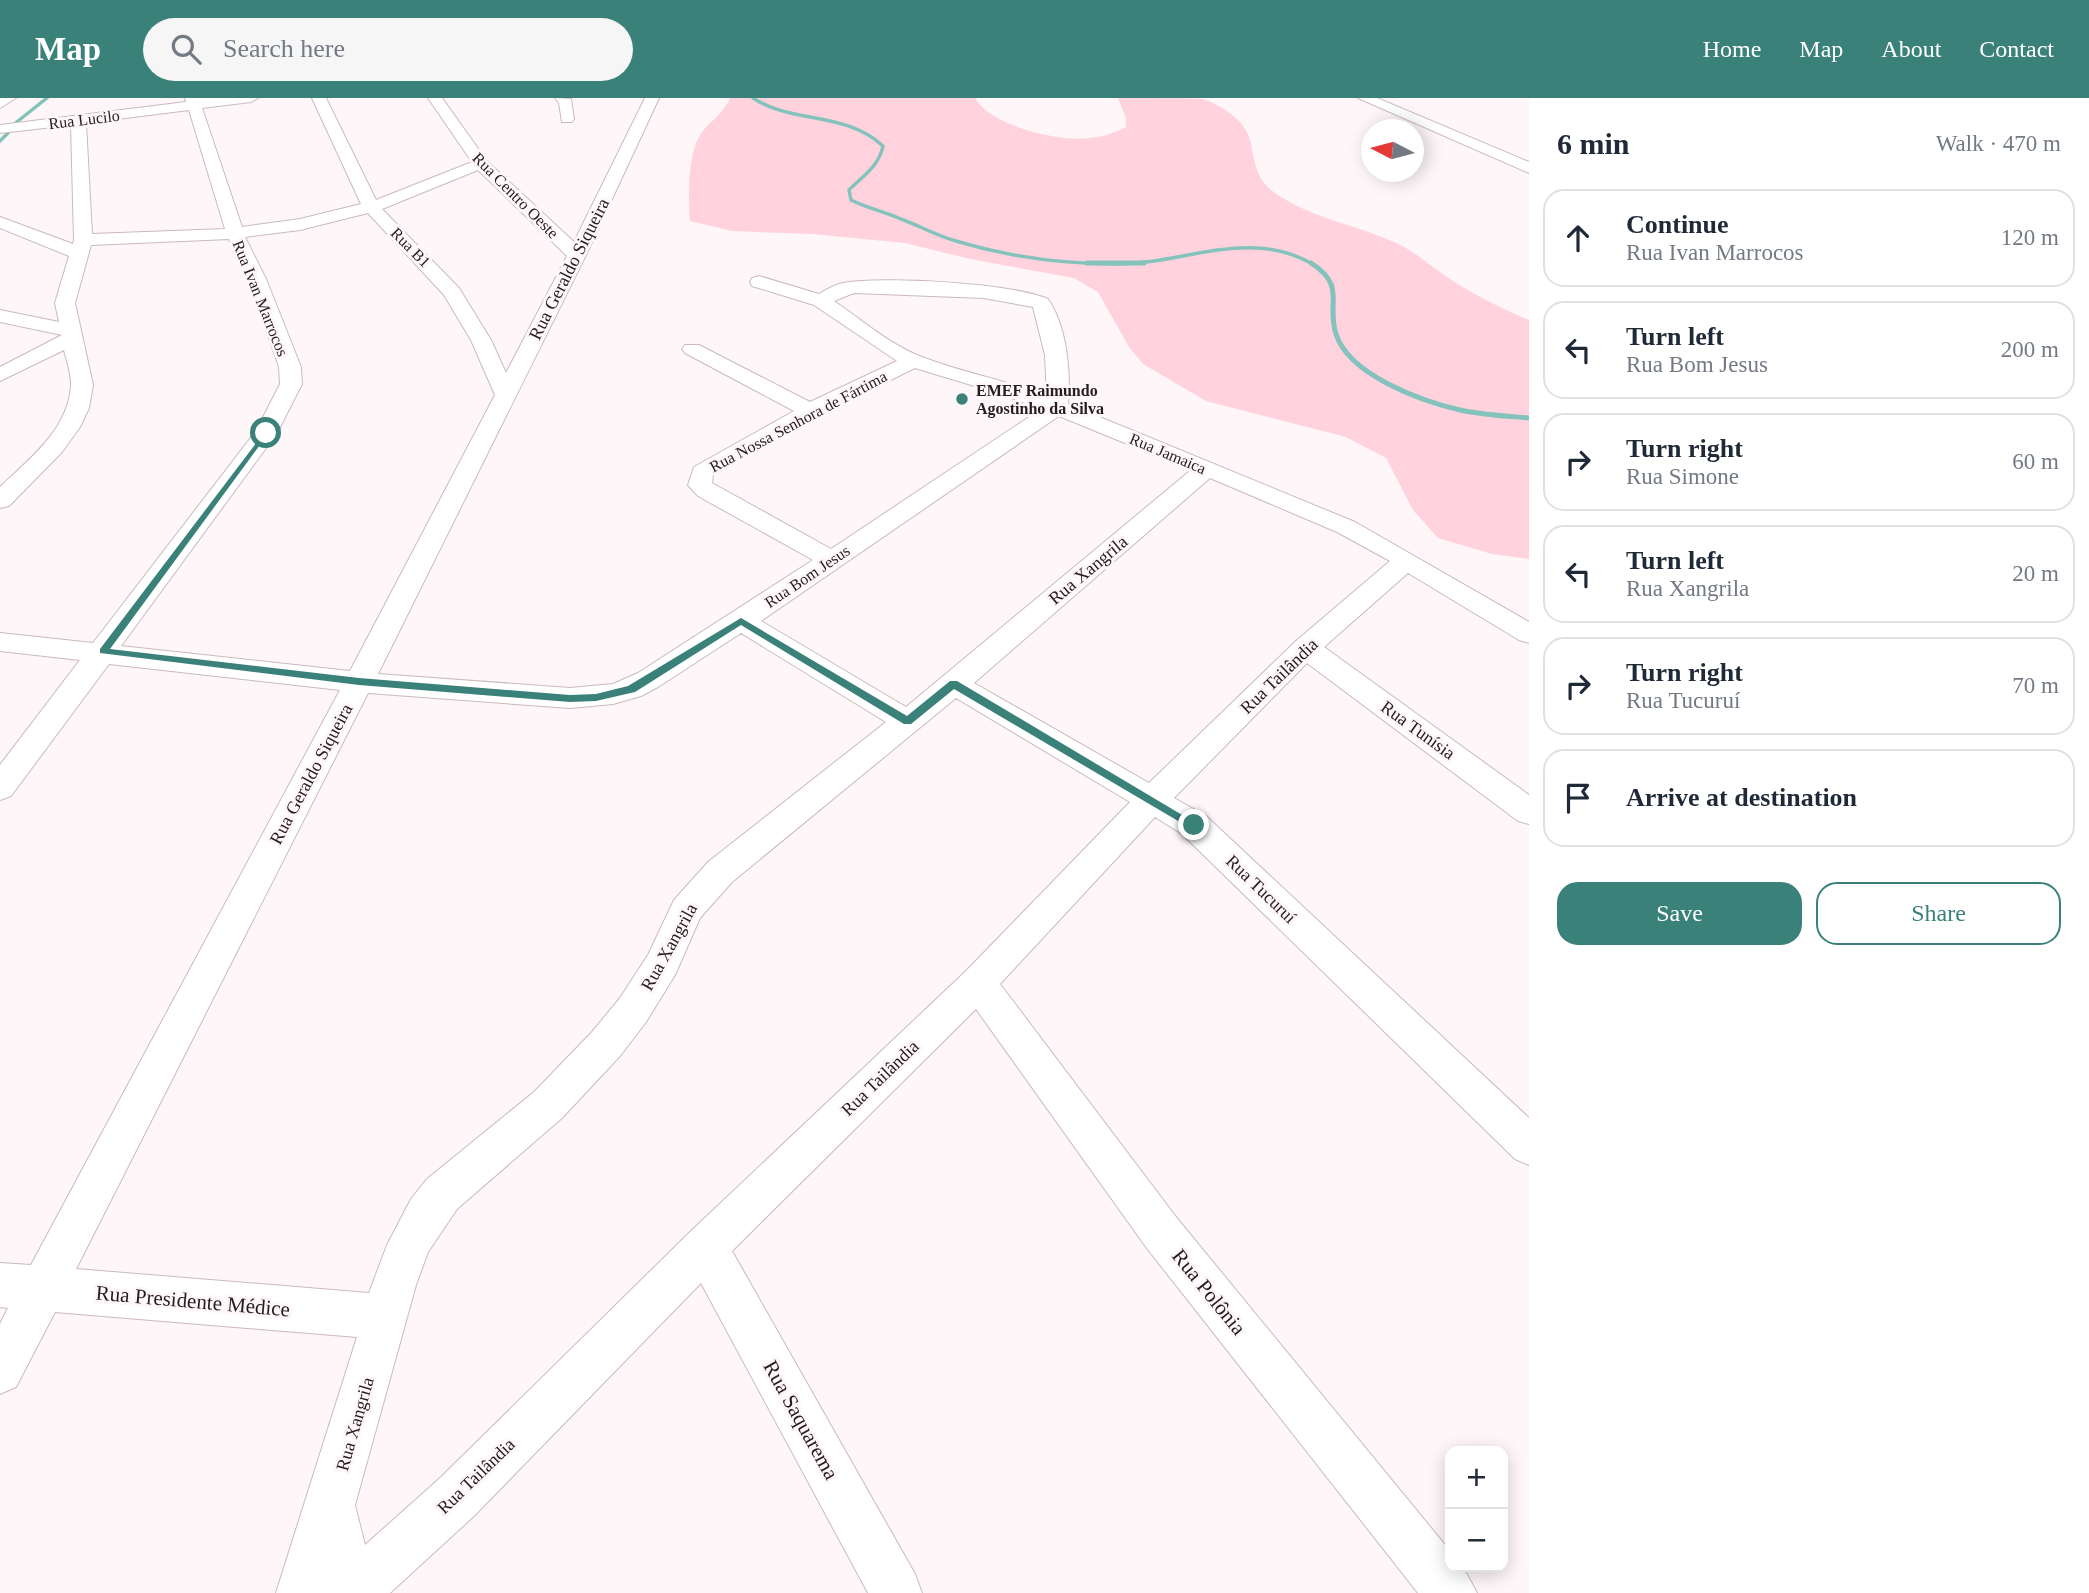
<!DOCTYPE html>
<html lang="en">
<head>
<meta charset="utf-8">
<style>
	body { margin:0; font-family:"Times New Roman",serif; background:#f6f6f7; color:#1f2937 }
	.controls { position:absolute; right:21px; bottom:21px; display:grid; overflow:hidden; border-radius:14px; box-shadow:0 4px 18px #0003 }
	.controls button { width:63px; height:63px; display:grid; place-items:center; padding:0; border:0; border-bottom:2px solid #e0e1e3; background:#fff; color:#1f2937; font:35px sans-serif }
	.compass { position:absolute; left:1361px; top:21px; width:63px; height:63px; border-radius:50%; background:#fff; box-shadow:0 4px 18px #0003; rotate:276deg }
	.stop { position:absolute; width:21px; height:21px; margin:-16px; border:5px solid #3a817a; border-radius:50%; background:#fff }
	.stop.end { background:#3a817a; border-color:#fff; box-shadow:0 2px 7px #0008 }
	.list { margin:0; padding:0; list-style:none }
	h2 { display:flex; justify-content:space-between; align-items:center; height:91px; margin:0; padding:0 28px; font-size:30px }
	h2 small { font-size:23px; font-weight:400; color:#747a83 }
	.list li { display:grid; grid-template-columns:46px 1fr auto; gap:21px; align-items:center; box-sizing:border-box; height:98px; margin:0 14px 14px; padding:0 14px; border:2px solid #e0e1e3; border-radius:21px }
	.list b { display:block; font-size:26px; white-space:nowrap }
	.list p { margin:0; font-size:23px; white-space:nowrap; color:#747a83 }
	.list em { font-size:23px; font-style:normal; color:#747a83 }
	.actions { display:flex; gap:14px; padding:21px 28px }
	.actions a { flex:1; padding:16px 0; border:2px solid #3a817a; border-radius:21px; text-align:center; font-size:24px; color:#3a817a }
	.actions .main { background:#3a817a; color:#fff }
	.icon { flex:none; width:38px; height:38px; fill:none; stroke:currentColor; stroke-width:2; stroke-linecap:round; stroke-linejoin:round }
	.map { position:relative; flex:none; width:1529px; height:1495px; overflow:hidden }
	header { display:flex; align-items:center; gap:42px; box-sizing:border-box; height:98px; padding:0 35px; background:#3a817a; color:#fff }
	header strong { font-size:33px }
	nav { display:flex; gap:38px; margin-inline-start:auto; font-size:24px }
	.search { width:490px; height:63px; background:#f6f6f7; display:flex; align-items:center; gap:18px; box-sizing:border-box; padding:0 24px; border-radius:38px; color:#747a83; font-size:26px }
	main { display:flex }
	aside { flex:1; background:#fff }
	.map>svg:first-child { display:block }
	.green { fill:#ffd2de }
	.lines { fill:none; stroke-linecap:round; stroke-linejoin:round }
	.stream-far1 { stroke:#83c3bb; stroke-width:3.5 }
	.stream { stroke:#83c3bb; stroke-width:5 }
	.minor-casing { stroke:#ccb9bd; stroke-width:2 }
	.minor { fill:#fff; fill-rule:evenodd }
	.route { fill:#3a817a }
	.poi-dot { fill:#3a817a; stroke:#fef6f8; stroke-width:2.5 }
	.labels { text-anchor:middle; stroke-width:6; stroke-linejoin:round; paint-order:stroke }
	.far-street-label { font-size:16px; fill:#241d1f; stroke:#fef6f8 }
	.far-poi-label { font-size:16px; font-weight:bold; fill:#241d1f; stroke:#fef6f8; text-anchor:start }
	.street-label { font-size:18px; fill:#241d1f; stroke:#fef6f8 }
	.near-street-label { font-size:21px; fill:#241d1f; stroke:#fef6f8 }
</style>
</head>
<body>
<header>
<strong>Map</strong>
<div class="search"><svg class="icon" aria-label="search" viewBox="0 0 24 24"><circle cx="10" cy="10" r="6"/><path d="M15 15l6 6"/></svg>Search here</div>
<nav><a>Home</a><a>Map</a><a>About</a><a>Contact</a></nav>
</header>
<main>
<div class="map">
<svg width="1529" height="1495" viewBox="0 0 1529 1495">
	<rect width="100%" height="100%" fill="#fef6f8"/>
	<!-- green -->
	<path class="green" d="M730 0H975C990 28 1060 44 1089 40 1103 39 1114 35 1126 29V20L1118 0C1138 0 1187 0 1203 1 1221 7 1245 22 1250 42 1256 69 1255 83 1281 99 1317 122 1362 128 1400 147 1417 155 1429 167 1444 177 1470 195 1500 210 1529 222V461L1492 456 1438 440 1413 412 1386 360 1346 339 1206 303 1143 266 1129 249 1098 194 1074 180 970 161 905 145 812 136 732 133 690 123C688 101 688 58 699 39 708 23 722 19 730 0Z"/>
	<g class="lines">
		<!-- stream-far1 -->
		<g class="stream-far1">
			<path d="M753 0C792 26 845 13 883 48 879 68 863 78 849 92L851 102C867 110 885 114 901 121 920 128 937 138 956 143 1006 158 1062 166 1115 166 1183 167 1250 128 1314 167"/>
			<path d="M13 27 47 0"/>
			<path d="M0 43 8 35"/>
		</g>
		<!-- stream -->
		<g class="stream">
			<path d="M1087 165H1144"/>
			<path d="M1311 165C1347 188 1326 205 1336 236 1349 277 1421 303 1460 312 1483 317 1506 318 1529 320"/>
		</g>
		<defs>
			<g id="minor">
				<path d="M0 0H16L0 10Z"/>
				<path d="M185 0H258L251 4 202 10 242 129 300 121 361 106 312 0H326L376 102 472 64 428 0H442L487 63 574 144 645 0H659L586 157 378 576 570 590 613 586 638 575 813 462 698 398 688 387 694 369 794 313 685 255 682 251 685 247H699L810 304 897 263 814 207 752 188 750 184 752 180 759 178 819 196C827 191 834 187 843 185 883 178 1011 185 1048 201 1067 229 1071 274 1068 306L1355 424 1529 524V545L1519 542 1408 475 1324 549 1529 697V726L1518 723 1307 565 1174 700 1206 718 1529 1020V1067L1515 1061 1182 736 1155 719 1000 886 1176 1119 1450 1453V1469H1463L1477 1495H1418L1146 1149 976 911 732 1153 915 1476 922 1495H868L701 1185 475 1417 390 1495H276L357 1239 55 1214 16 1289 0 1296V1226L8 1210 0 1209V1165L31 1167 340 592 109 566 11 698 0 702V667L80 562 0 553V535L93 545 256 333 280 286 279 269 248 181 229 141 91 147 75 205 93 287 89 310 80 329 62 354 9 408 0 410V389C29 361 67 333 71 289 72 278 67 264 64 252L0 283V269L62 237 0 224V212L59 224 55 205 69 158 0 130V119L73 146 74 142 71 27 0 35V27L186 4ZM189 12 225 131 92 136 86 25ZM478 72 567 158 506 275 491 242 459 190 382 111ZM368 115 444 197 471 242 495 297 350 573 121 548 277 335 302 286 301 269 266 181 245 139 300 132ZM854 195 984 200 1033 209 1045 257 1047 298C1006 282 963 275 922 259 890 247 862 222 834 203ZM915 270 1001 296 1041 311 831 451 712 385 713 377 818 318ZM1059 318 1191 372 906 609 761 523ZM1210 380 1337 434 1390 463 1296 543 1149 685 974 585ZM741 535 886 624 708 764 674 802 648 857 620 900 592 934 534 994 427 1081 411 1101 387 1147 369 1195 76 1171 368 595 570 610 613 606 641 598 658 589ZM956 600 1130 704 965 874 690 1134 439 1381 365 1447 355 1407 416 1187 428 1154 457 1111 562 1020 620 958 646 924 675 877 700 820 732 784Z"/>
				<path d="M555 0 571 1 574 21 572 24H562L559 5Z"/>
				<path d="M1358 0H1377L1529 64V75Z"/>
			</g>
		</defs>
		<!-- minor casing -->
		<use href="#minor" class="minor-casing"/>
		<!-- minor -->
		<use href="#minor" class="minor"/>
	</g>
	<!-- route -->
	<path class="route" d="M266 332 268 336 110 551 359 580 570 597 596 596 628 588 741 520 907 618 950 583H957L1199 727 1194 731 1190 730 954 591 911 626H904L741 527 635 594 596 603 570 604 359 587 100 555V551Z"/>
	<!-- markers -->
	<circle class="poi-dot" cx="962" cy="301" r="7"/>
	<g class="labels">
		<!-- far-street labels -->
		<g class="far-street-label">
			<text transform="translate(84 21) rotate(-7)" y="6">Rua Lucilo</text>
			<text transform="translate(516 97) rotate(45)" y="6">Rua Centro Oeste</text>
			<text transform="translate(411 149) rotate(45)" y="6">Rua B1</text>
			<text transform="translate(261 200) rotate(68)" y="6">Rua Ivan Marrocos</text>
			<text transform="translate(798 323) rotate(-28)" y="6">Rua Nossa Senhora de Fártima</text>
			<text transform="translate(1168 355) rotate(23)" y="6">Rua Jamaica</text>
			<text transform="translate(807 478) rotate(-34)" y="6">Rua Bom Jesus</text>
		</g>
		<!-- far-poi labels -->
		<g class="far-poi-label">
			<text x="976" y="298">EMEF Raimundo<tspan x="976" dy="18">Agostinho da Silva</tspan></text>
		</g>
		<!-- street labels -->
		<g class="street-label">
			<text transform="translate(569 171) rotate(-63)" y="6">Rua Geraldo Siqueira</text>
			<text transform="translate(1088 472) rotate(-40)" y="6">Rua Xangrila</text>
			<text transform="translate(1279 578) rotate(-44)" y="6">Rua Tailândia</text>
			<text transform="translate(1418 632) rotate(36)" y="6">Rua Tunísia</text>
			<text transform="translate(311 676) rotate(-62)" y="6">Rua Geraldo Siqueira</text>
			<text transform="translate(1261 791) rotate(44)" y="6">Rua Tucuruí</text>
			<text transform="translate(669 849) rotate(-61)" y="6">Rua Xangrila</text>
			<text transform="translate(880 980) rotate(-44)" y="6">Rua Tailândia</text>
			<text transform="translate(355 1326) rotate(-74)" y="6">Rua Xangrila</text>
			<text transform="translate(476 1378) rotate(-44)" y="6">Rua Tailândia</text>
		</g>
		<!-- near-street labels -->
		<g class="near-street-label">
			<text transform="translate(1209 1194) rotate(51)" y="7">Rua Polônia</text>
			<text transform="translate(193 1203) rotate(5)" y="7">Rua Presidente Médice</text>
			<text transform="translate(801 1322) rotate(61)" y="7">Rua Saquarema</text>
		</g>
	</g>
</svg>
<div class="controls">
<button>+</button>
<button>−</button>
</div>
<svg class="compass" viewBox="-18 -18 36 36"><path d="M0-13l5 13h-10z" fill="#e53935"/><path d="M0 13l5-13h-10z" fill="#747a83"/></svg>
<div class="stop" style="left:266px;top:335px"></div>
<div class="stop end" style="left:1194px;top:727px"></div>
</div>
<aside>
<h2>6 min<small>Walk · 470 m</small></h2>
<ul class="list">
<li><svg class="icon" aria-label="ahead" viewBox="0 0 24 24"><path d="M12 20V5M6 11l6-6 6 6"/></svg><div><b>Continue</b><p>Rua Ivan Marrocos</p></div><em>120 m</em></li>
<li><svg class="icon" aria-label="left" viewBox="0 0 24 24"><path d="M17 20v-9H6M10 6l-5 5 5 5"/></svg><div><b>Turn left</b><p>Rua Bom Jesus</p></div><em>200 m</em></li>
<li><svg class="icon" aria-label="right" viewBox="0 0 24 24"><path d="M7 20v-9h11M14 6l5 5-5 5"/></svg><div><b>Turn right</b><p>Rua Simone</p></div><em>60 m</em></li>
<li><svg class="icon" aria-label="left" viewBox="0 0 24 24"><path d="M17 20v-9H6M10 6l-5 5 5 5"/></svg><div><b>Turn left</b><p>Rua Xangrila</p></div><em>20 m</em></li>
<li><svg class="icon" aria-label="right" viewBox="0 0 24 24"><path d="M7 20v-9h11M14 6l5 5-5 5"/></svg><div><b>Turn right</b><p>Rua Tucuruí</p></div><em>70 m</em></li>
<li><svg class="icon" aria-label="arrive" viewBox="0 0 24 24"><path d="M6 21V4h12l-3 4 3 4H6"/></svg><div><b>Arrive at destination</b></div></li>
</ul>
<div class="actions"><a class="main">Save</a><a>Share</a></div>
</aside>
</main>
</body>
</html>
